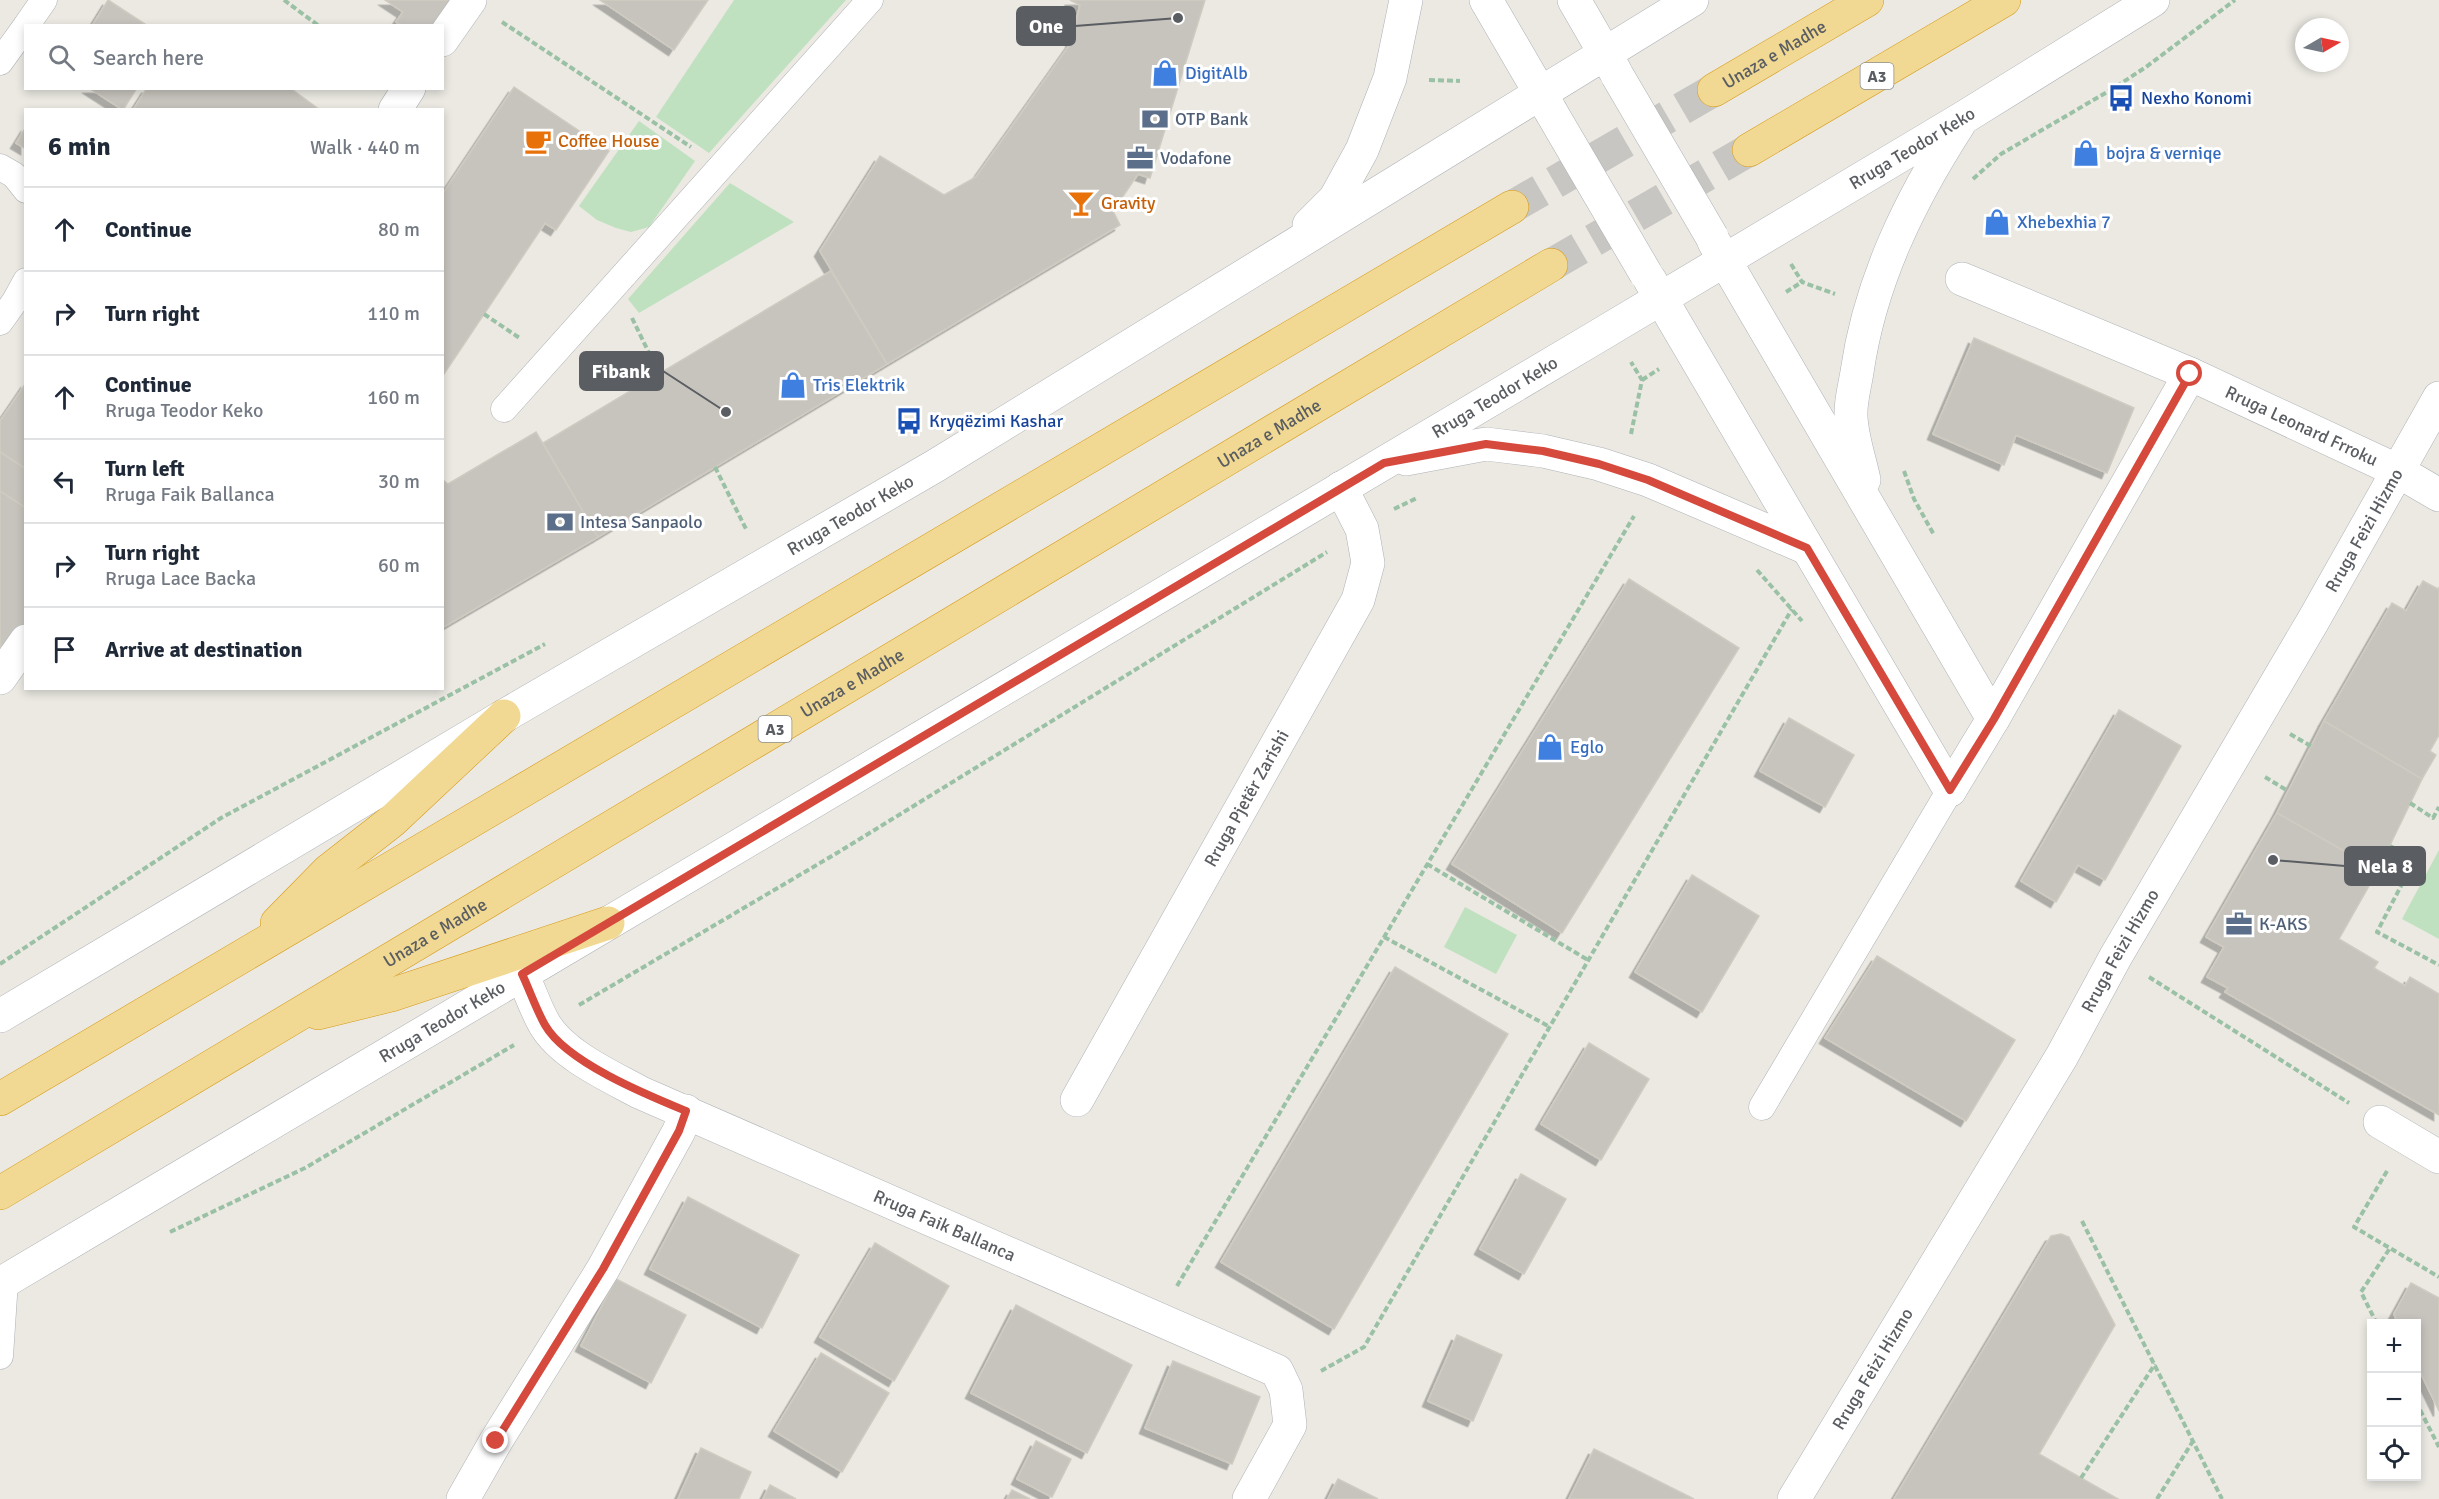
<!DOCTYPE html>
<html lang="en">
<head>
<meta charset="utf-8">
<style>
	body { margin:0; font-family:Signika,sans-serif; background:#f6f6f7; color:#1f2937 }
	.controls { position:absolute; right:18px; bottom:18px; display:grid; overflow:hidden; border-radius:0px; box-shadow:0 3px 9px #0003 }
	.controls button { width:54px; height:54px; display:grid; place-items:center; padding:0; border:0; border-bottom:2px solid #e0e1e3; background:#fff; color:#1f2937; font:30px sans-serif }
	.compass { position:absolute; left:2295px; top:18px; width:54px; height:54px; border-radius:50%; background:#fff; box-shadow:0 3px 9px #0003; rotate:81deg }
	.stop { position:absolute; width:18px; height:18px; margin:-14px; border:4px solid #d6493d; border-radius:50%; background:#fff }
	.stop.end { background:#d6493d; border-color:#fff; box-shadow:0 2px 6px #0008 }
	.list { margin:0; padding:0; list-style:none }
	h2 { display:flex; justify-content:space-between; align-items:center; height:78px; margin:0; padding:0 24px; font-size:26px }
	h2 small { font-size:20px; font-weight:400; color:#747a83 }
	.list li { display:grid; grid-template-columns:39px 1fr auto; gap:18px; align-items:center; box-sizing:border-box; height:84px; padding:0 24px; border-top:2px solid #e0e1e3 }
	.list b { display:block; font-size:22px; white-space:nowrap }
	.list p { margin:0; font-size:20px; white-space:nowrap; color:#747a83 }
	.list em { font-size:20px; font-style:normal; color:#747a83 }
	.icon { flex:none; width:33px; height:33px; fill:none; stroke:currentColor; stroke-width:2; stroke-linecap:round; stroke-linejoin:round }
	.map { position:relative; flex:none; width:2439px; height:1499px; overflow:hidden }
	.search { position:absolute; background:#fff; box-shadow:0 3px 9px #0003; left:24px; top:24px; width:420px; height:66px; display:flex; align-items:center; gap:15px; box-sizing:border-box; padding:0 21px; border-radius:0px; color:#747a83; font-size:22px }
	.panel { position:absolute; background:#fff; box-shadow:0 3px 9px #0003; left:24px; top:108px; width:420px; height:582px; border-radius:0px }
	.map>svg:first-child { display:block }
	.green { fill:#c0e1c0 }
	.building { fill:#c7c4be; stroke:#cfcbc1; stroke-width:1.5; filter:url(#shadow) }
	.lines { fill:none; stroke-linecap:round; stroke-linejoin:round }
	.highway-tunnel { stroke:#c7c6c2; stroke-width:33; stroke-dasharray:33 16; stroke-linecap:butt }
	.lane-casing { stroke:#afb2b6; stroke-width:27 }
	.street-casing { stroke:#afb2b6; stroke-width:34 }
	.secondary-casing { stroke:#aeb1b6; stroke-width:34 }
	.highway-casing { stroke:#d69a17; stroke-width:34 }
	.path { stroke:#9ac1a5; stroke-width:4; stroke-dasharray:6 3; stroke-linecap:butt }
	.lane { stroke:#fff; stroke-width:26 }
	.street { stroke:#fff; stroke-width:33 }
	.secondary { stroke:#fff; stroke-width:33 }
	.highway { stroke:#f1d993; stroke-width:33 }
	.secondary-bridge-casing { stroke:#aeb1b6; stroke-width:34; stroke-linecap:butt }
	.secondary-bridge { stroke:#fff; stroke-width:33 }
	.route { stroke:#d6493d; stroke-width:8 }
	.labels { text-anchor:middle; stroke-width:6; stroke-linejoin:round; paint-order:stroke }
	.shield { fill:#fff; stroke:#8c8e90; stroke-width:1.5 }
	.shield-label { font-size:16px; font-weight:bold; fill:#5a5d61 }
	.street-label { font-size:18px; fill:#5a5d61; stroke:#fff }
	.shop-label { font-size:18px; fill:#366cbe; stroke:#fff; text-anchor:start }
	.transit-label { font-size:18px; fill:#164399; stroke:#fff; text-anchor:start }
	.service-label { font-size:18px; fill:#4e5e75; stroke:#fff; text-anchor:start }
	.food-label { font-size:18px; fill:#c56008; stroke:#fff; text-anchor:start }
	.leader { fill:none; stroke:#5a5d61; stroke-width:2 }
	.callout-dot { fill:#5a5d61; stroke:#fff; stroke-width:2 }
	.callout { fill:#5a5d61; stroke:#5a5d61; stroke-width:2 }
	.callout-label { font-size:20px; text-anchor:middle; font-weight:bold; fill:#fff }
</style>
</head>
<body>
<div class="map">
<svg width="2439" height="1499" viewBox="0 0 2439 1499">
	<defs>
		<filter id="shadow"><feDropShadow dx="-5.5" dy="5.5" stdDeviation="0" flood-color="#0004"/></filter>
	</defs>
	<rect width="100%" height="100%" fill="#ebe9e2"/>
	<!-- green -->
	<g class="green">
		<path d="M734 0H846L709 153 656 117Z"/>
		<path d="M639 121 695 161 649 227 631 232 616 228 597 220 579 206Z"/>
		<path d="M730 183 794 222 639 313 628 299Z"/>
		<path d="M2439 850V939L2402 919Z"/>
		<path d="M1465 907 1517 935 1496 974 1444 947Z"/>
	</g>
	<!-- building -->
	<g class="building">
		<path d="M108 0 148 26H92Z"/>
		<path d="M385 0H452L436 26H402L396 22 403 12Z"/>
		<path d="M600 0H708L674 50Z"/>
		<path d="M1070 0H1205L1150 178 1138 174 1113 211 1120 225 887 364 820 251 880 156 944 195 976 177 1071 43 1080 5Z"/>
		<path d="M514 87 609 151 556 230 545 223 442 377V195Z"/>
		<path d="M89 88H137L123 110Z"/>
		<path d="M147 88H290L320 110H133Z"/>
		<path d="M26 127V149L16 143Z"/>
		<path d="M831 271 887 364 598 537 543 443Z"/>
		<path d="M1974 338 2134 408 2107 473 2016 435 2004 465 1933 434Z"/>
		<path d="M26 383V469L0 452V421Z"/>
		<path d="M536 432 598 537 442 628V479L448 484Z"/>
		<path d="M0 452 26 469V508L0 491Z"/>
		<path d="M0 491 26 508V624L0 648Z"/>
		<path d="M1629 579 1739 648 1562 933 1452 864Z"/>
		<path d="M2423 581 2438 589 2439 587V735L2430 751 2436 755 2422 779 2324 721 2392 603 2406 611Z"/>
		<path d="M2119 710 2181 746 2105 880 2078 865 2056 902 2021 881Z"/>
		<path d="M1789 718 1854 755 1825 807 1760 771Z"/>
		<path d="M2324 721 2422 779 2378 870 2277 813Z"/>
		<path d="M2277 813 2378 870 2339 939 2378 962 2374 968 2405 986 2410 977 2439 994V1115L2225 992 2228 988 2207 977 2224 947 2206 937Z"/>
		<path d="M1692 875 1759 916 1702 1012 1635 972Z"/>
		<path d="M1877 956 2015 1040 1966 1121 1825 1038Z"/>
		<path d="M1395 967 1508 1034 1334 1329 1221 1262Z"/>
		<path d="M1589 1043 1649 1079 1601 1160 1541 1124Z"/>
		<path d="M1521 1174 1566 1199 1524 1274 1480 1249Z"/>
		<path d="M688 1197 799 1255 762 1328 650 1269Z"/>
		<path d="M2061 1234 2069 1237 2115 1325 2039 1454 2118 1499H1894L2051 1236Z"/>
		<path d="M875 1243 949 1286 894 1381 820 1337Z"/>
		<path d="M616 1279 686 1315 651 1383 581 1346Z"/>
		<path d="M2411 1283 2439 1298V1411L2416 1363V1324H2398L2394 1314Z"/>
		<path d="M1016 1305 1132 1365 1087 1453 971 1393Z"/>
		<path d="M1457 1335 1502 1355 1473 1421 1428 1401Z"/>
		<path d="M821 1353 889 1393 842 1472 774 1431Z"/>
		<path d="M1173 1361 1260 1397 1232 1464 1145 1428Z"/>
		<path d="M1036 1441 1071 1459 1052 1497 1017 1479Z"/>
		<path d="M701 1448 751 1472 739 1499H678Z"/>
		<path d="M1594 1449 1694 1499H1569Z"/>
		<path d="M1338 1479 1378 1499H1328Z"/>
		<path d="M770 1485 796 1499H763Z"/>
		<path d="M1012 1490 1030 1499H1007Z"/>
	</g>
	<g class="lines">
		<!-- highway-tunnel -->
		<g class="highway-tunnel">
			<path d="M1512 207 1714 90"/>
			<path d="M1551 265 1749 150"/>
		</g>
		<defs>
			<g id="lane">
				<path d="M26 26 44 0"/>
				<path d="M0 62 26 26"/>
				<path d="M0 167 14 175 26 190"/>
				<path d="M0 322 15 301 26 281"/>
				<path d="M504 409 870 0"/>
				<path d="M1762 1107 1950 790"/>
				<path d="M0 1356 5 1281"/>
			</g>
			<g id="street">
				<path d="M442 40 470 0"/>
				<path d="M395 110 409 88"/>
				<path id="s1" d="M1962 279 2190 374 2396 470 2439 495"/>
				<path d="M0 678 26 641"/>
				<path d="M1950 790 1993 719 2190 374"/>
				<path id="s2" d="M522 974C530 991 536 1010 545 1025 563 1055 610 1076 639 1092L1277 1371 1286 1390 1290 1425 1249 1499"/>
				<path id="s3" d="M1077 1100 1358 600 1368 563 1362 529 1341 488"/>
				<path d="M2380 1122 2439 1157"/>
				<path d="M463 1499 496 1441 603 1269 679 1131 686 1111"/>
				<path id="s4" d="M1794 1499 2062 1056 2116 956 2313 621 2439 398"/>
			</g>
			<g id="secondary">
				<path d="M1486 0 1550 110"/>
				<path d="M1574 0 1615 71"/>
				<path d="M1309 225 1335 199 1362 150 1390 78 1406 0"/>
				<path d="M1714 242 1993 719"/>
				<path d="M1650 280 1950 790"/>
				<path d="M1406 459 1486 444 1543 451 1599 464 1648 480 1807 548"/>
				<path d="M1864 480C1860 460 1850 432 1851 412 1851 399 1855 385 1857 372 1870 281 1910 200 1959 124"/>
				<path id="s5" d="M0 1016 504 716 935 466 1692 0"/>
				<path id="s6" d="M0 1284 1593 339 1963 118 2153 0"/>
			</g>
			<g id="highway">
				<path id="s7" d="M1714 90 1867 0"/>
				<path d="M1749 150 2004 0"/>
				<path d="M277 923 328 871 392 821 504 716"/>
				<path d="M318 1013 391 995 608 923"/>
				<path d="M0 1099 1512 207"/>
				<path id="s8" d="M0 1193 1551 265"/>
			</g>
		</defs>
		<!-- lane casing -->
		<use href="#lane" class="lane-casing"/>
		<!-- street casing -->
		<use href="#street" class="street-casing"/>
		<!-- secondary casing -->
		<use href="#secondary" class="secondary-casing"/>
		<!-- highway casing -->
		<use href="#highway" class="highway-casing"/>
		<!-- path -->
		<g class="path">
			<path d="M284 0 319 26"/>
			<path d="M502 22 691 147"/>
			<path d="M1429 80 1460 81"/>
			<path d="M1973 179 2001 154 2114 88 2146 67 2235 0"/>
			<path d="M1791 264 1802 282 1835 294"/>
			<path d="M1786 292 1802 282"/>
			<path d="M484 314 521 339"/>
			<path d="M632 318 650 355 661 373"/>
			<path d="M1642 380 1659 369"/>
			<path d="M1631 434 1642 380 1631 362"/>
			<path d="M715 467 747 531"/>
			<path d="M1904 471 1914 499 1934 535"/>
			<path d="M1394 509 1417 498"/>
			<path d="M1757 570 1802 621"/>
			<path d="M2290 734 2311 746"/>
			<path d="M2265 777 2288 791"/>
			<path d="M2410 803 2433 818 2439 807"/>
			<path d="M2390 846 2415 859 2377 932 2439 965"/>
			<path d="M1427 864 1588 960"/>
			<path d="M1384 937 1550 1027"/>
			<path d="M0 964 221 818 545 644"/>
			<path d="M2149 977 2349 1103"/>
			<path d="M579 1005 837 853 1327 552"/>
			<path d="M2387 1171 2354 1227 2439 1277"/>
			<path d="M2082 1221 2222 1499"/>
			<path d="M170 1232 305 1168 514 1045"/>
			<path d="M1177 1286 1634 516"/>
			<path d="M2377 1324 2361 1292 2390 1248"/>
			<path d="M1321 1371 1364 1347 1792 609"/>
			<path d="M2416 1402 2439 1447"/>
			<path d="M2081 1478 2155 1364"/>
			<path d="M2157 1499 2193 1441"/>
		</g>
		<!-- lane -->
		<use href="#lane" class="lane"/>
		<!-- street -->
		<use href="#street" class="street"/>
		<!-- secondary -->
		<use href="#secondary" class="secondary"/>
		<!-- highway -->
		<use href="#highway" class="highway"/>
		<defs>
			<g id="secondary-bridge">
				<path d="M1617 75 1712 237"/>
				<path d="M1550 110 1646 274"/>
			</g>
		</defs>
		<!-- secondary-bridge casing -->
		<use href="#secondary-bridge" class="secondary-bridge-casing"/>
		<!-- secondary-bridge -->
		<use href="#secondary-bridge" class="secondary-bridge"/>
	</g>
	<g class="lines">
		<!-- route -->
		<path class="route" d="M496 1441 603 1269 679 1131 686 1111C647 1095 566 1062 545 1025 536 1009 530 991 522 974L1384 463 1486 444 1543 451 1599 464 1648 480 1807 548 1950 790 1994 719 2190 374"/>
	</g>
	<!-- icons -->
	<defs>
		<symbol id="shop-bare" viewBox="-9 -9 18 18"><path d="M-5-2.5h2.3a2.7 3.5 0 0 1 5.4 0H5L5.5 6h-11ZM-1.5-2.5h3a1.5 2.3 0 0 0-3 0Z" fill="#3f7fe0" stroke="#fff" stroke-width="2.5" paint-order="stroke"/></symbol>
		<symbol id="bus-bare" viewBox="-9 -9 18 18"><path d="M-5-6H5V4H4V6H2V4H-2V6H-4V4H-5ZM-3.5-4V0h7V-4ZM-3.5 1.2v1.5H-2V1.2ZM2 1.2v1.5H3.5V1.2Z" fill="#1a4fb4" stroke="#fff" stroke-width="2.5" paint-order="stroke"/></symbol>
		<symbol id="bank-bare" viewBox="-9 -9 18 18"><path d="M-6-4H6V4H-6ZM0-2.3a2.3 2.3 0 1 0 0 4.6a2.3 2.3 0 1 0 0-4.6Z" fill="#5c6f8a" stroke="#fff" stroke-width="2.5" paint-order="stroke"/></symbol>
		<symbol id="cafe-bare" viewBox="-9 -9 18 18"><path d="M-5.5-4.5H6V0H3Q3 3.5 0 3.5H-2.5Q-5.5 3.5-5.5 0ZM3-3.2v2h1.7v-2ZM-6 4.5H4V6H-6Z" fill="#e8710a" stroke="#fff" stroke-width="2.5" paint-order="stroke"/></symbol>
		<symbol id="office-bare" viewBox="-9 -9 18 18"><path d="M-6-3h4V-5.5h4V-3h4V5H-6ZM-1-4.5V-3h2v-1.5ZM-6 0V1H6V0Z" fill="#5c6f8a" stroke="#fff" stroke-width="2.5" paint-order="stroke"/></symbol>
		<symbol id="bar-bare" viewBox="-9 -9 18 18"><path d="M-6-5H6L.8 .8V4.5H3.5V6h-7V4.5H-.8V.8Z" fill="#e8710a" stroke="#fff" stroke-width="2.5" paint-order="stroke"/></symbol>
	</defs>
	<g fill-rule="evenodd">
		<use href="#shop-bare" x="1146" y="54" width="38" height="38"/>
		<use href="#bus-bare" x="2102" y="79" width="38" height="38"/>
		<use href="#bank-bare" x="1136" y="100" width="38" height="38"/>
		<use href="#cafe-bare" x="519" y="122" width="38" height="38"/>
		<use href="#shop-bare" x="2067" y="134" width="38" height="38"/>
		<use href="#office-bare" x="1121" y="139" width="38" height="38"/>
		<use href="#bar-bare" x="1062" y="184" width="38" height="38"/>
		<use href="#shop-bare" x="1978" y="203" width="38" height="38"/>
		<use href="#shop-bare" x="774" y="366" width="38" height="38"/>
		<use href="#bus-bare" x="890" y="402" width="38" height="38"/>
		<use href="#bank-bare" x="541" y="503" width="38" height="38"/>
		<use href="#shop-bare" x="1531" y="728" width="38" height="38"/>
		<use href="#office-bare" x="2220" y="905" width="38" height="38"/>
	</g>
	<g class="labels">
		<!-- shield labels -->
		<g class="shield">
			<rect x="1860.5" y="63" width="33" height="26" rx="4.5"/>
			<rect x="758.5" y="716" width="33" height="26" rx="4.5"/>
		</g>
		<g class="shield-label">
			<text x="1877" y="82">A3</text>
			<text x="775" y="735">A3</text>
		</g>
		<!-- street labels -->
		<g class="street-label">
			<text dy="6" stroke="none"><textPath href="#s7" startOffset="70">Unaza e Madhe</textPath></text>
			<text dy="6" stroke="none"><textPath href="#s6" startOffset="2224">Rruga Teodor Keko</textPath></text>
			<text dy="6" stroke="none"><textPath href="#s6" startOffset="1738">Rruga Teodor Keko</textPath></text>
			<text dy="6" stroke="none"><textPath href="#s1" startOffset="370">Rruga Leonard Frroku</textPath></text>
			<text dy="6" stroke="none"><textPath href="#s8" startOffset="1479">Unaza e Madhe</textPath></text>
			<text dy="6" stroke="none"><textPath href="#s5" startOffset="987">Rruga Teodor Keko</textPath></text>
			<text dy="6" stroke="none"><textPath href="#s4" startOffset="1124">Rruga Feizi Hizmo</textPath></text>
			<text dy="6" stroke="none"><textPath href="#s8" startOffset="993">Unaza e Madhe</textPath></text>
			<text dy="6" stroke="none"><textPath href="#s3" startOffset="346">Rruga Pjetër Zarishi</textPath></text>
			<text dy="6" stroke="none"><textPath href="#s8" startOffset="507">Unaza e Madhe</textPath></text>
			<text dy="6" stroke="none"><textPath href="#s4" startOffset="638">Rruga Feizi Hizmo</textPath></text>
			<text dy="6" stroke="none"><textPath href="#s6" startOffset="514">Rruga Teodor Keko</textPath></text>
			<text dy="6" stroke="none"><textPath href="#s2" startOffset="506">Rruga Faik Ballanca</textPath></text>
			<text dy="6" stroke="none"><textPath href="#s4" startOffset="152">Rruga Feizi Hizmo</textPath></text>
		</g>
		<!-- shop labels -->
		<g class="shop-label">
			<text x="1185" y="79">DigitAlb</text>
			<text x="2106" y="159">bojra &amp; verniqe</text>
			<text x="2017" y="228">Xhebexhia 7</text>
			<text x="813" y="391">Tris Elektrik</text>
			<text x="1570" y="753">Eglo</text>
		</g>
		<!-- transit labels -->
		<g class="transit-label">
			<text x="2141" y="104">Nexho Konomi</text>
			<text x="929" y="427">Kryqëzimi Kashar</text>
		</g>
		<!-- service labels -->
		<g class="service-label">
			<text x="1175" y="125">OTP Bank</text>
			<text x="1160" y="164">Vodafone</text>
			<text x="580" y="528">Intesa Sanpaolo</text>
			<text x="2259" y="930">K-AKS</text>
		</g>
		<!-- food labels -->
		<g class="food-label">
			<text x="558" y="147">Coffee House</text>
			<text x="1101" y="209">Gravity</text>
		</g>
	</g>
	<!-- callouts -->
	<path class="leader" d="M1178 18L1075 26M726 412L663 371M2273 860L2345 866"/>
	<g class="callout-dot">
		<circle cx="1178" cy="18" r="6"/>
		<circle cx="726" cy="412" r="6"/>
		<circle cx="2273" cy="860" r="6"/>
	</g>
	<g class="callout">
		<rect x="1017" y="7" width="58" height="38" rx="6"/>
		<rect x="580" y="352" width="83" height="38" rx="6"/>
		<rect x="2345" y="847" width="80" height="38" rx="6"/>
	</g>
	<g class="callout-label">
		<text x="1046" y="33">One</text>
		<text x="621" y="378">Fibank</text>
		<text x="2385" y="873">Nela 8</text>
	</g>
</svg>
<div class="controls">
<button>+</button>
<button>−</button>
<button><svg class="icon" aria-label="locate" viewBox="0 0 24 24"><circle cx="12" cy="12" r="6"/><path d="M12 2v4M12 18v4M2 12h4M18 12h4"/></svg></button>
</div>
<svg class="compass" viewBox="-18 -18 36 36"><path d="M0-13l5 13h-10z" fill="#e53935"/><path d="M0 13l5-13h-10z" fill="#747a83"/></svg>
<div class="stop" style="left:2190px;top:374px"></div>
<div class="stop end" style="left:496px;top:1441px"></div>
<div class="search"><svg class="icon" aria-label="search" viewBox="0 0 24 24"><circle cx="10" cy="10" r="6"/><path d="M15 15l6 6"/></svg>Search here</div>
<section class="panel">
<h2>6 min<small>Walk · 440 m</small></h2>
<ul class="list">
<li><svg class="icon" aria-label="ahead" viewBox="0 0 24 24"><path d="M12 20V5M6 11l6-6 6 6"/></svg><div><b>Continue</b></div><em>80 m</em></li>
<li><svg class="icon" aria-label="right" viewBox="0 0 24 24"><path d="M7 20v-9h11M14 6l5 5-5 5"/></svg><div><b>Turn right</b></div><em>110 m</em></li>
<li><svg class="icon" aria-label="ahead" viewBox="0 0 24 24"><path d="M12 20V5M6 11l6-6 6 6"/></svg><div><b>Continue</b><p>Rruga Teodor Keko</p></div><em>160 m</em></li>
<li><svg class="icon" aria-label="left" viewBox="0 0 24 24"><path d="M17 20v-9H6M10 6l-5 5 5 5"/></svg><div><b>Turn left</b><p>Rruga Faik Ballanca</p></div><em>30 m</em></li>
<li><svg class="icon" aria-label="right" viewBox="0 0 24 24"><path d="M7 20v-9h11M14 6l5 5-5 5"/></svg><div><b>Turn right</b><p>Rruga Lace Backa</p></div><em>60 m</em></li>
<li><svg class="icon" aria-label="arrive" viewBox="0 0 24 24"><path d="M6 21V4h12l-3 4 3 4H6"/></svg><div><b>Arrive at destination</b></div></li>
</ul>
</section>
</div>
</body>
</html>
